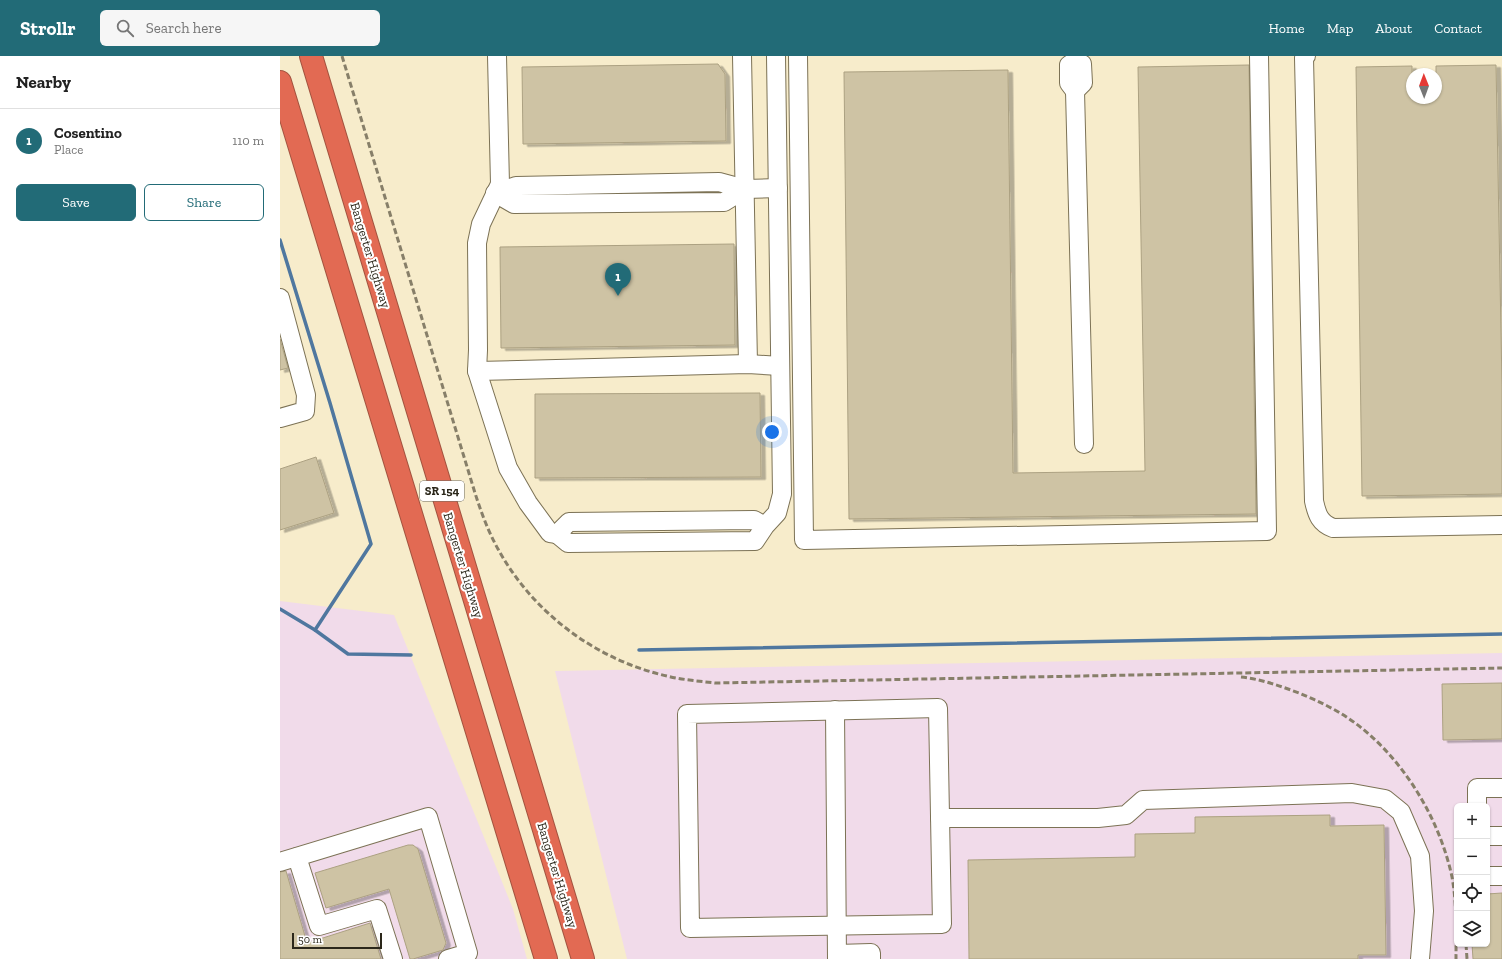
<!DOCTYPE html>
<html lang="en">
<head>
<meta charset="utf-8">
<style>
	body { margin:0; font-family:"Zilla Slab",serif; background:#f6f6f6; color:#222 }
	.controls { position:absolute; right:12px; bottom:12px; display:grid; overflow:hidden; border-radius:6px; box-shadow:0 1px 3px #0004 }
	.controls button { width:36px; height:36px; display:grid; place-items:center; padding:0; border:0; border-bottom:1px solid #e0e0e0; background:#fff; color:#222; font:20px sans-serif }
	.compass { position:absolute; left:1126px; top:12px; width:36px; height:36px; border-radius:50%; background:#fff; box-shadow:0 1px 3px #0004; rotate:359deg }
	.scale { position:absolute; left:12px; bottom:10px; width:90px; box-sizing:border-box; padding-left:4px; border:2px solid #2b271a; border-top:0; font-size:11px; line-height:14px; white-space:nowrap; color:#2b271a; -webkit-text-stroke:3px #fff; paint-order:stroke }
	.you { position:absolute; left:492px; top:376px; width:14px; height:14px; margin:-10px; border:3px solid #fff; border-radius:50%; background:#1a73e8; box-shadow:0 0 0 6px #1a73e833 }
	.badge { display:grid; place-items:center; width:26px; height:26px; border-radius:50%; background:#226b77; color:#fff; font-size:13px; font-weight:700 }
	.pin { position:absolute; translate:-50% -33px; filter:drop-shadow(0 1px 2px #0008) }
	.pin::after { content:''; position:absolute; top:21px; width:14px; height:12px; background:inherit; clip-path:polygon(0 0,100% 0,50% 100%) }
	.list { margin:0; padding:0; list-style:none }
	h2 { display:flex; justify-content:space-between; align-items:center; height:52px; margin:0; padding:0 16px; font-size:17px }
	h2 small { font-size:13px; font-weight:400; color:#767676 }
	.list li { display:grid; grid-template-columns:26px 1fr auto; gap:12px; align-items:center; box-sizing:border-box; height:64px; padding:0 16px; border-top:1px solid #e0e0e0 }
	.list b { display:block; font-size:15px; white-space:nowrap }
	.list p { margin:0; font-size:13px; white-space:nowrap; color:#767676 }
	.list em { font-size:13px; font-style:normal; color:#767676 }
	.actions { display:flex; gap:8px; padding:12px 16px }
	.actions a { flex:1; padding:9px 0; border:1px solid #226b77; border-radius:6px; text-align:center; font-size:14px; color:#226b77 }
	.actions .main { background:#226b77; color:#fff }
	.icon { flex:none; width:22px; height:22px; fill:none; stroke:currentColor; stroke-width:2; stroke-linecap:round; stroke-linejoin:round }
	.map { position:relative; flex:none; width:1222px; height:903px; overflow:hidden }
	header { display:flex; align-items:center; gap:24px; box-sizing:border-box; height:56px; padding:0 20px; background:#226b77; color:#fff }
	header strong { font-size:19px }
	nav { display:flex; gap:22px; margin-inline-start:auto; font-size:14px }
	.search { width:280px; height:36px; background:#f6f6f6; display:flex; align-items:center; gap:10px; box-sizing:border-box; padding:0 14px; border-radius:6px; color:#767676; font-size:15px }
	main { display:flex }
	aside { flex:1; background:#fff }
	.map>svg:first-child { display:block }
	.industrial { fill:#f1dbea; fill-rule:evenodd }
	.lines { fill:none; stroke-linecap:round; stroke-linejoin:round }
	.stream { stroke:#4f779f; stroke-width:3.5 }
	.building { fill:#cec3a4; stroke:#aca182; filter:url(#shadow) }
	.minor-casing { stroke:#7c7255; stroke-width:20 }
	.highway-casing { stroke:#a2533f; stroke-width:24 }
	.minor { stroke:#fff; stroke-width:18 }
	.highway { stroke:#e26a53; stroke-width:22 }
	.rail { stroke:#877f69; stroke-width:3; stroke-dasharray:6 3; stroke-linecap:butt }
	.labels { text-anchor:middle; stroke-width:4; stroke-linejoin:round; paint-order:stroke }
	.shield { fill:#fff; stroke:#6b685f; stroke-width:1 }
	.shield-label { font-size:12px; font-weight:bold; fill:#2b271a }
	.street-label { font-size:13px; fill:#2b271a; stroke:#fff }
</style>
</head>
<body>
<header>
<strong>Strollr</strong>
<div class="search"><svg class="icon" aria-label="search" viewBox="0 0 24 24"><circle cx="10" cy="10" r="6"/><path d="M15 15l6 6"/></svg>Search here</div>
<nav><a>Home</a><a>Map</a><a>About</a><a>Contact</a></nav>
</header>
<main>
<aside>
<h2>Nearby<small></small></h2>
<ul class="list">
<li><span class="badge">1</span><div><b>Cosentino</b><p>Place</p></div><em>110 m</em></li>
</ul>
<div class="actions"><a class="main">Save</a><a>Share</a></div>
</aside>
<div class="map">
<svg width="1222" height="903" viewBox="0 0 1222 903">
	<defs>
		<filter id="shadow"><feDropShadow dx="4.5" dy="2.5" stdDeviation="0" flood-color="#0004"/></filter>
	</defs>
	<rect width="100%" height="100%" fill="#f7eccb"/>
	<!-- industrial -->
	<g class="industrial">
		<path d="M0 545 114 559 233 853 247 903H0Z"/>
		<path d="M1222 597V903H347L275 615ZM1177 750H1207V888H1177Z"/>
	</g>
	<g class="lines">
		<!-- stream -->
		<g class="stream">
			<path d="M0 184 50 347 91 488 35 574"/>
			<path d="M0 553 35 574 68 598 131 599"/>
			<path d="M359 594 1222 578"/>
		</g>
	</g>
	<!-- building -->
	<g class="building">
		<path d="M438 8 445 18 446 85 243 88 242 11Z"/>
		<path d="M969 9 976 458 569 463 564 16 728 14 733 417 865 415 858 11Z"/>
		<path d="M1216 9 1222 330V438L1082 440 1076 11 1132 10V42H1156V10Z"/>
		<path d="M454 188 455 289 221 292 220 191Z"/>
		<path d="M0 283 8 312 0 314Z"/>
		<path d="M480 337 481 421 255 422V338Z"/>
		<path d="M36 401 54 457 0 474V413Z"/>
		<path d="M1222 627V683L1163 684 1162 628Z"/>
		<path d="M1050 759V770L1104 769 1106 899H1078V903H689L688 804 855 801V778L915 777V761Z"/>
		<path d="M128 789H133L138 793 166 887 163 894 133 903H130L109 833 46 852 35 817Z"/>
		<path d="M6 815 27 887 90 867 101 903H0V816Z"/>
		<path d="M1222 837V903H1193L1192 888H1207V838Z"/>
	</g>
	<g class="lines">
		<defs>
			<g id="minor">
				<path d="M217 0 220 128 201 168 197 187 198 294 197 315 228 412 248 447 270 477 277 478"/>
				<path d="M462 0 468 308"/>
				<path d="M518 0 524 484 987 475 979 0"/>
				<path d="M1026 0 1024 2 1034 445C1037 459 1040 467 1053 472L1222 469"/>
				<path d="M795 5 802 8 803 27 795 35 789 27V9Z"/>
				<path d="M795 35 804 388"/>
				<path d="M465 133 444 146 234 148 215 137 236 130 439 126 465 133 498 132"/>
				<path d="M0 242 26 339 25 355 0 362"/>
				<path d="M197 315 468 308 500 310"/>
				<path d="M485 470 474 464 289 466 277 478 288 487 475 485 485 470 497 457 502 438 496 0"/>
				<path d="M658 652 662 868 410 872 407 658Z"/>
				<path d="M555 654 557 903"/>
				<path d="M1197 750V732H1222"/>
				<path d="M660 762H818L846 759 863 744 1072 737 1105 743 1121 756 1140 800 1144 855 1140 903"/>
				<path d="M1207 780H1222"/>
				<path d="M17 801 39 870 97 853 113 903"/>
				<path d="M0 806 148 761 188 897 168 903"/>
				<path d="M1207 820H1222"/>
				<path d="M557 898 591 897V903"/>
			</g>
			<g id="highway">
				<path d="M31 0 303 903"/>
				<path d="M0 26 266 903"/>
			</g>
		</defs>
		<!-- minor casing -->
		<use href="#minor" class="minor-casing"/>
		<!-- highway casing -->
		<use href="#highway" class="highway-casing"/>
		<!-- minor -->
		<use href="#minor" class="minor"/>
		<!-- highway -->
		<use href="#highway" class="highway"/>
		<!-- rail -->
		<g class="rail">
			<path d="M62 0 195 437C201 456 208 475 218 493 253 557 316 604 387 620 403 624 419 625 435 627L1222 612"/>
			<path d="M961 621C981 623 1000 630 1019 637 1036 644 1053 652 1068 662 1120 697 1159 760 1172 821 1177 848 1176 876 1176 903"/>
			<path d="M1186 888 1187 903"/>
		</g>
	</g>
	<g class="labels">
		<!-- shield labels -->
		<rect class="shield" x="140" y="425" width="44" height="20" rx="3"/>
		<g class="shield-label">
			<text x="162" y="439">SR 154</text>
		</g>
		<!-- street labels -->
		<g class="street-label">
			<text transform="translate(91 199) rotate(73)" y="5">Bangerter Highway</text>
			<text transform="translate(184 509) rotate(73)" y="5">Bangerter Highway</text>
			<text transform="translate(278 819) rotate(73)" y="5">Bangerter Highway</text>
		</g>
	</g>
</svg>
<div class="controls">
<button>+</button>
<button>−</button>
<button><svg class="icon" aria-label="locate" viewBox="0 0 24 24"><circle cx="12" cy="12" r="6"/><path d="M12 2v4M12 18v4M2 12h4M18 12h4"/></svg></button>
<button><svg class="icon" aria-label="layers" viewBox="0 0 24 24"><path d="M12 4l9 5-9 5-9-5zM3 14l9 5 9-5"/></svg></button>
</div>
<svg class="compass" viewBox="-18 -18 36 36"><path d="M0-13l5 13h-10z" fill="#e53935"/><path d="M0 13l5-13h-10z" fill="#767676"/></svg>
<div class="scale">50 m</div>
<div class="you"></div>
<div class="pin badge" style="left:338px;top:240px">1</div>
</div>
</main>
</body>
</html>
